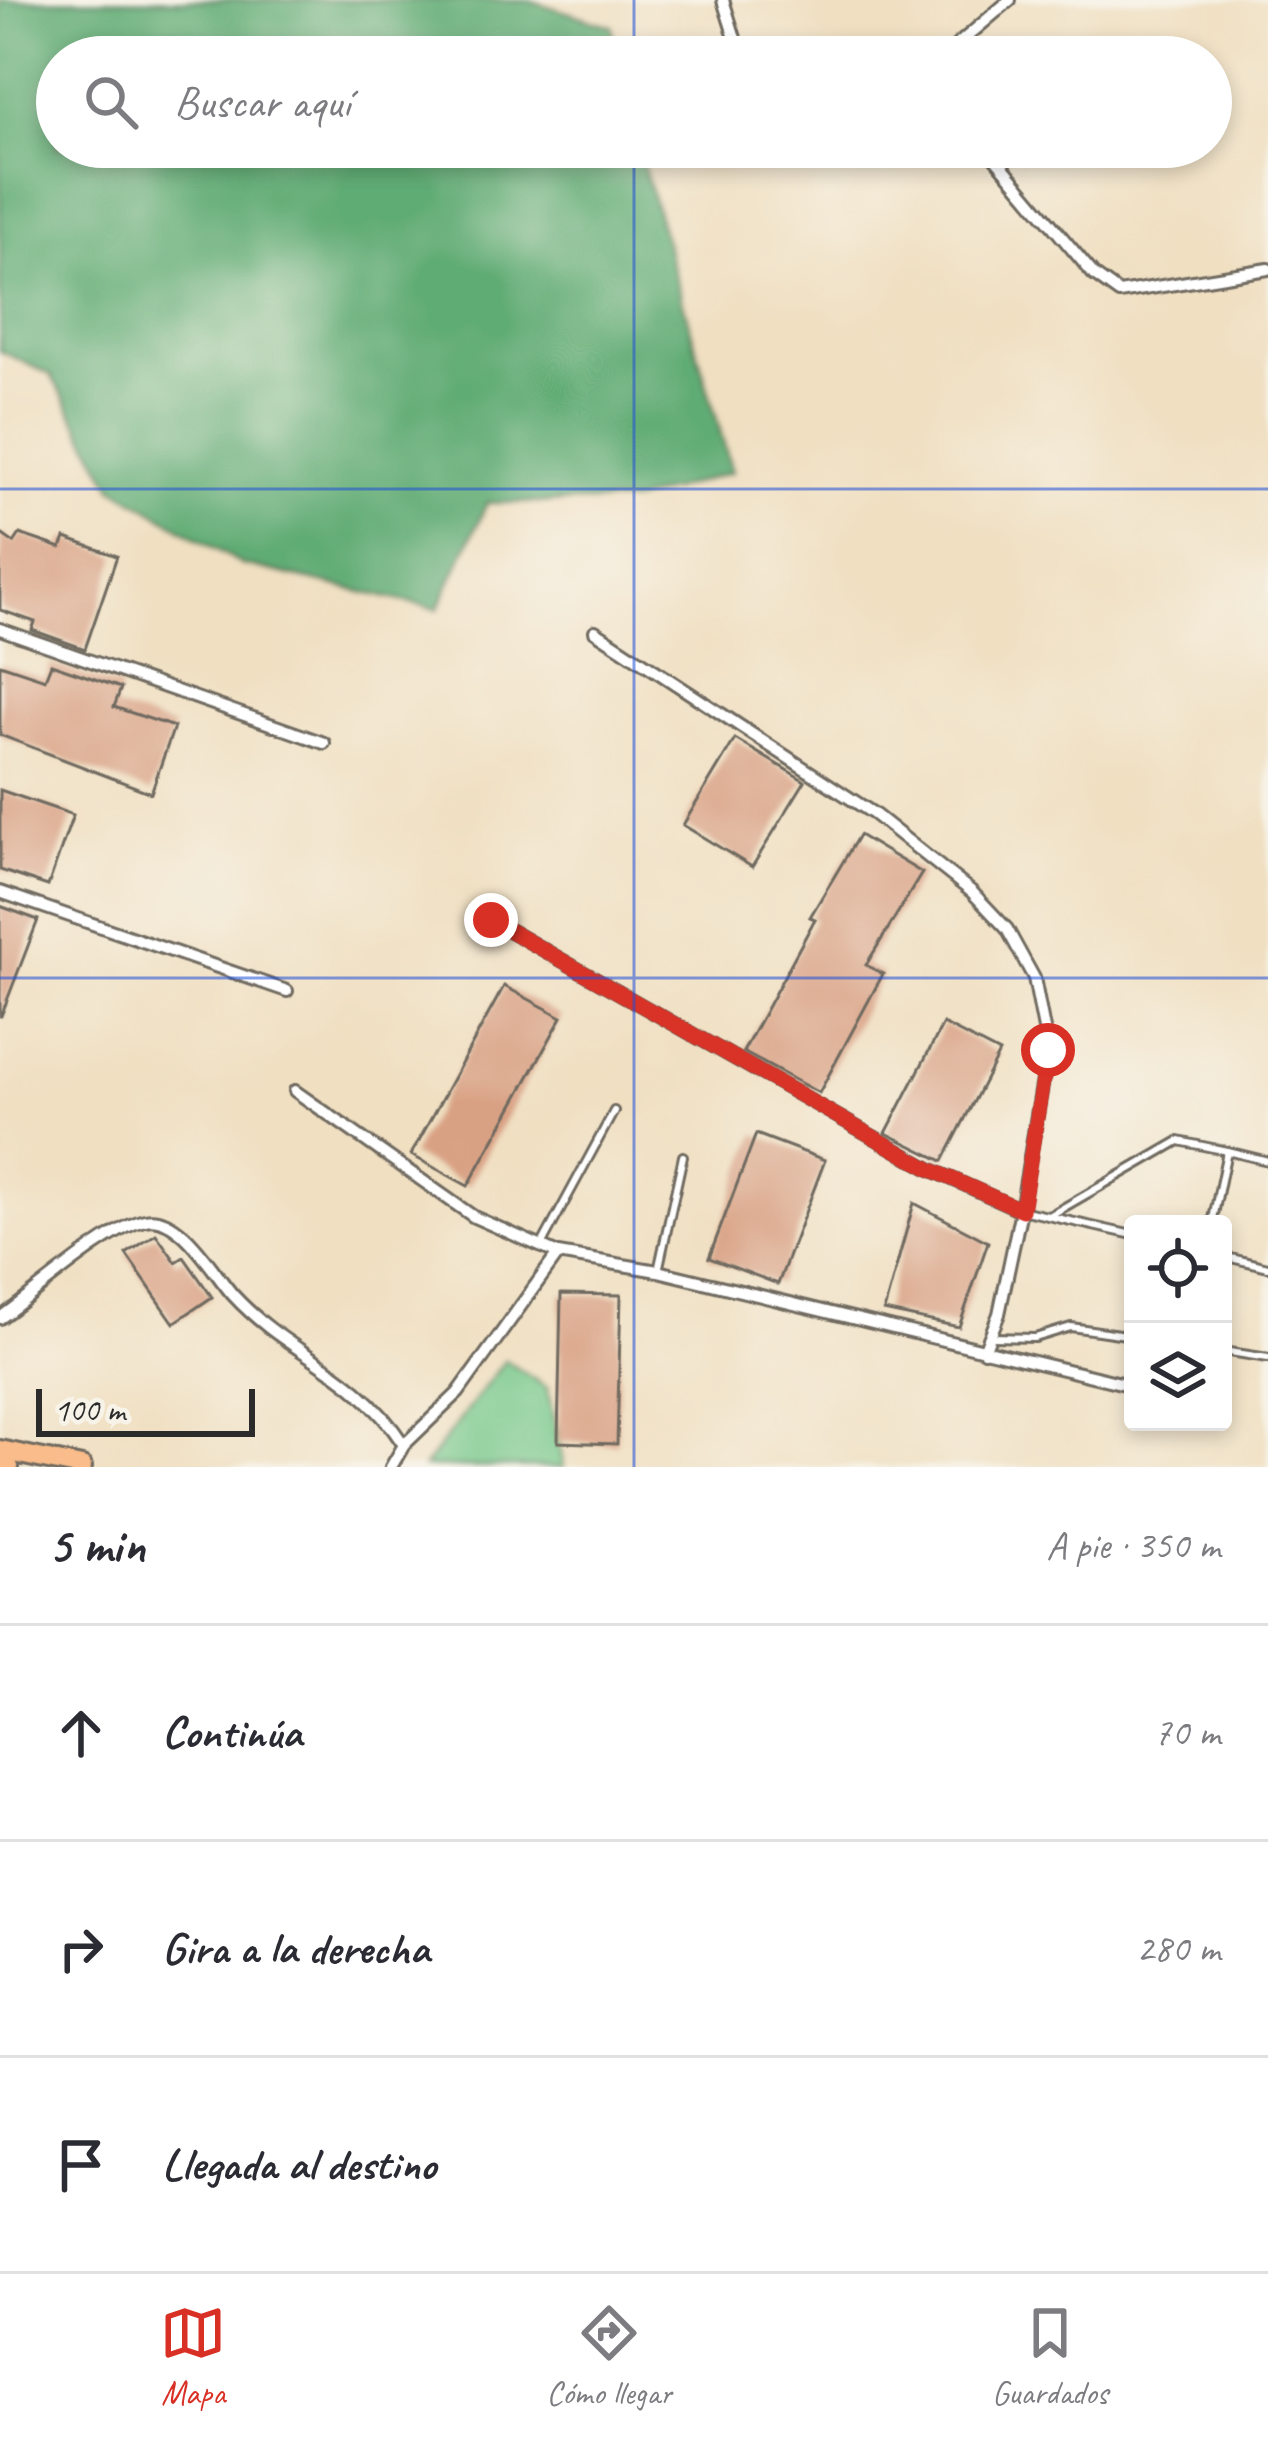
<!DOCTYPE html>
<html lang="es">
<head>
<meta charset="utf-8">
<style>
	body { margin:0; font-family:Caveat,sans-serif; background:#f7f7f7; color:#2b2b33 }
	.controls { position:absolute; right:36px; bottom:36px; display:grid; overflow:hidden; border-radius:12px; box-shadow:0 6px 18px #0003 }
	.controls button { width:108px; height:108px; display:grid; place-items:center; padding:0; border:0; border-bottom:3px solid #e1e1e2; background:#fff; color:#2b2b33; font:60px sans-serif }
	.scale { position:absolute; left:36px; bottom:30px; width:219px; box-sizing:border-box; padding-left:12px; border:6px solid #2b2b2b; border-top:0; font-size:33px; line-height:42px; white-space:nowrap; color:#2b2b2b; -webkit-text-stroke:9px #f7f3e8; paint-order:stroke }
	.stop { position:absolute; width:36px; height:36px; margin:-27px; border:9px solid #d93025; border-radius:50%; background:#fff }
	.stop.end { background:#d93025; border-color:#fff; box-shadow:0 3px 12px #0008 }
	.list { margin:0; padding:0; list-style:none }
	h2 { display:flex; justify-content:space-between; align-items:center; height:156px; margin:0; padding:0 48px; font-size:51px }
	h2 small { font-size:39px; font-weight:400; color:#7c7c81 }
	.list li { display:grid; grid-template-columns:78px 1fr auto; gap:36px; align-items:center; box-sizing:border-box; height:216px; padding:0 48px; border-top:3px solid #e1e1e2 }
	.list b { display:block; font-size:45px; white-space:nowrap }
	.list em { font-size:39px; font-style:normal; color:#7c7c81 }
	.icon { flex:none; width:66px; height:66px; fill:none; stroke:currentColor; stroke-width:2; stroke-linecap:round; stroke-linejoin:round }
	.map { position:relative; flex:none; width:1268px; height:1467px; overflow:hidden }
	.search { position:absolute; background:#fff; box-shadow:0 6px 18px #0003; left:36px; right:36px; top:36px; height:132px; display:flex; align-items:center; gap:30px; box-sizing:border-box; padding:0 42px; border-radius:66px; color:#7c7c81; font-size:45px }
	.sheet { height:804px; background:#fff }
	nav { display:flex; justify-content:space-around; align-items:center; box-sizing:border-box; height:168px; border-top:3px solid #e1e1e2; background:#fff; font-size:33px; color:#7c7c81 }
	nav a { display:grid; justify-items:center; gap:6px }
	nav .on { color:#d93025 }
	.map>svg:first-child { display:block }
	.green { fill:#75c789; stroke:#50795a; stroke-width:3 }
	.forest { fill:#60ac75; stroke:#466c50; stroke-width:3 }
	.building { fill:#d9a184 }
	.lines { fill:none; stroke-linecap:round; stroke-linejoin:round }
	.service-casing { stroke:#706a60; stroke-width:12 }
	.minor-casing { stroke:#706a60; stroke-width:16 }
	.primary-casing { stroke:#706a60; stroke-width:24 }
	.service { stroke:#fff; stroke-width:6 }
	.minor { stroke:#fff; stroke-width:10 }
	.primary { stroke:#f9bc8a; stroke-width:18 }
	.route { stroke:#d93025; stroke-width:15 }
	.grid { fill:none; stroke:#1d4ed8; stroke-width:3; stroke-opacity:0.55 }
</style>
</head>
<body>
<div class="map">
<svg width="1268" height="1467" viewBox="0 0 1268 1467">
	<rect width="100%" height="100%" fill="#f7f3e8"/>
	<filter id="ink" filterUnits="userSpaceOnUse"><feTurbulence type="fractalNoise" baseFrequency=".00833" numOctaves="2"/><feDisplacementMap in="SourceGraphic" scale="24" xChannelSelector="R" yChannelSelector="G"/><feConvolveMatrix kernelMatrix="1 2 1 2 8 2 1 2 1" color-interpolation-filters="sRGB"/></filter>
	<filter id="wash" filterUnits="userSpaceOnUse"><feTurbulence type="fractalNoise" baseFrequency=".004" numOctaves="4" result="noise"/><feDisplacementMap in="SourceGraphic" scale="48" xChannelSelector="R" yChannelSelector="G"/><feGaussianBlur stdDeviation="2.7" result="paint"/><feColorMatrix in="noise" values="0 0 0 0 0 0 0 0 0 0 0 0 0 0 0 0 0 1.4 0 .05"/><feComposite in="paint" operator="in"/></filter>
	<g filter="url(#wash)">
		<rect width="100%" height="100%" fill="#f0dfc1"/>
		<!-- green -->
		<path class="green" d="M505 1360 547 1388 564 1467H424Z"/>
		<!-- forest -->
		<path class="forest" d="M0 0H529L612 26 618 57H57V147H638L732 472 632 502 487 503 438 609 243 565 113 487 51 375 0 351Z"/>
		<g id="blocks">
			<!-- building -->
			<g class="building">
				<path d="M0 533 14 543 20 534 61 548 65 538 117 556 85 649 32 630 35 622 0 610Z"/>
				<path d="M0 664 45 679 51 664 121 688 114 707 174 727 151 793 0 735Z"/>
				<path d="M735 739 805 781 752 867 683 825Z"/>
				<path d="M0 790 73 815 48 886 0 870Z"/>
				<path d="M859 835 922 873 866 965 883 974 819 1093 743 1052 815 919 810 917Z"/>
				<path d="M0 906 38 920 1 1016H0Z"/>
				<path d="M504 986 562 1017 468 1186 411 1155Z"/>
				<path d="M943 1024 999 1053 943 1161 886 1133Z"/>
				<path d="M756 1134 825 1160 778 1284 709 1258Z"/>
				<path d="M914 1203 988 1242 959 1327 884 1311Z"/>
				<path d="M156 1234 176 1262 184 1257 212 1297 174 1323 126 1254Z"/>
				<path d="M561 1294 621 1295 617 1444 558 1442Z"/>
			</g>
		</g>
	</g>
	<g filter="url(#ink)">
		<use href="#blocks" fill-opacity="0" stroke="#706a60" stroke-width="3"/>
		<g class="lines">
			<defs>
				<g id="service">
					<path d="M1227 1151 1268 1161"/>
					<path d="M1021 1210 1133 1235"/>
					<path d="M1049 1216 1179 1141 1227 1151 1212 1224"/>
					<path d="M542 1244 614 1111"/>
					<path d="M1223 1256 1268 1267"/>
					<path d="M658 1271 683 1156"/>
					<path d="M993 1337 1035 1338 1071 1327 1133 1336"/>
					<path d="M1223 1351 1268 1358"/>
				</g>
				<g id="minor">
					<path d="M723 0 741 57"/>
					<path d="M943 57 1010 0"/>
					<path d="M986 147 1094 275 1119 293 1268 269"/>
					<path d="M0 629 324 743"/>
					<path d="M595 631 874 814 972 892 1007 929 1034 978 1048 1050 1021 1210 999 1314 984 1351"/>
					<path d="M0 892 287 991"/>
					<path d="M491 920 930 1169 1021 1210"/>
					<path d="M295 1091 474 1217 558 1254 658 1271 1133 1386"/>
					<path d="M0 1318C35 1294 108 1228 145 1220 180 1212 213 1273 233 1295 289 1356 353 1367 404 1445"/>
					<path d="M391 1467 404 1445 458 1393 558 1254"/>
				</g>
				<g id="primary">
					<path d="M0 1450 82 1467"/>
					<path d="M0 1465 9 1467"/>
				</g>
			</defs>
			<!-- service casing -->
			<use href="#service" class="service-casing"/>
			<!-- minor casing -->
			<use href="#minor" class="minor-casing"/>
			<!-- primary casing -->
			<use href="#primary" class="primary-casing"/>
			<!-- service -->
			<use href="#service" class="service"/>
			<!-- minor -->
			<use href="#minor" class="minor"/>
			<!-- primary -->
			<use href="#primary" class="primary"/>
		</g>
	</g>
	<g class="lines" filter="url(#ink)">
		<!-- route -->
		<path class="route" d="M491 920 930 1169 1022 1210 1048 1050"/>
	</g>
	<!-- grid -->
	<path class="grid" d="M634 0V57M634 147V1467M0 489H1268M0 978H1268"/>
</svg>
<div class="controls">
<button><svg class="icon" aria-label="locate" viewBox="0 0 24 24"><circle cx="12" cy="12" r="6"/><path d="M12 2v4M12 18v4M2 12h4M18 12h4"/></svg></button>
<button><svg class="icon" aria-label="layers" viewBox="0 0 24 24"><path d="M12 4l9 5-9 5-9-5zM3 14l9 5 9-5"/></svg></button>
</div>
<div class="scale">100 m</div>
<div class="stop" style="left:1048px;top:1050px"></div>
<div class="stop end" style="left:491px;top:920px"></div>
<div class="search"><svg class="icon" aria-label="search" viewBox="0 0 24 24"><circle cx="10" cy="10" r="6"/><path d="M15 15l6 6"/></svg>Buscar aquí</div>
</div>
<section class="sheet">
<h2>5 min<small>A pie · 350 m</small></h2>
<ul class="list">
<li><svg class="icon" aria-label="ahead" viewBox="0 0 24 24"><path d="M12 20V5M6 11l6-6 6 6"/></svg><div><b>Continúa</b></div><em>70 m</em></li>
<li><svg class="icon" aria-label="right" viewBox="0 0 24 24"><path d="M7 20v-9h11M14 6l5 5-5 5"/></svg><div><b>Gira a la derecha</b></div><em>280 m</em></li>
<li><svg class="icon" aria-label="arrive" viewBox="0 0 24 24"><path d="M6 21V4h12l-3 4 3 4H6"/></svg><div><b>Llegada al destino</b></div></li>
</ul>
</section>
<nav>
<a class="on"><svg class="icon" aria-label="map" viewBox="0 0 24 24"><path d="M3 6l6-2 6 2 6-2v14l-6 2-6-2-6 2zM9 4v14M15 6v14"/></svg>Mapa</a>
<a><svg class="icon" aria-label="directions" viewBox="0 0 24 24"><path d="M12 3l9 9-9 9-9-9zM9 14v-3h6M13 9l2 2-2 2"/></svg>Cómo llegar</a>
<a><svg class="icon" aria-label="saved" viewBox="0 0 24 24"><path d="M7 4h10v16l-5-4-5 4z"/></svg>Guardados</a>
</nav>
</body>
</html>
